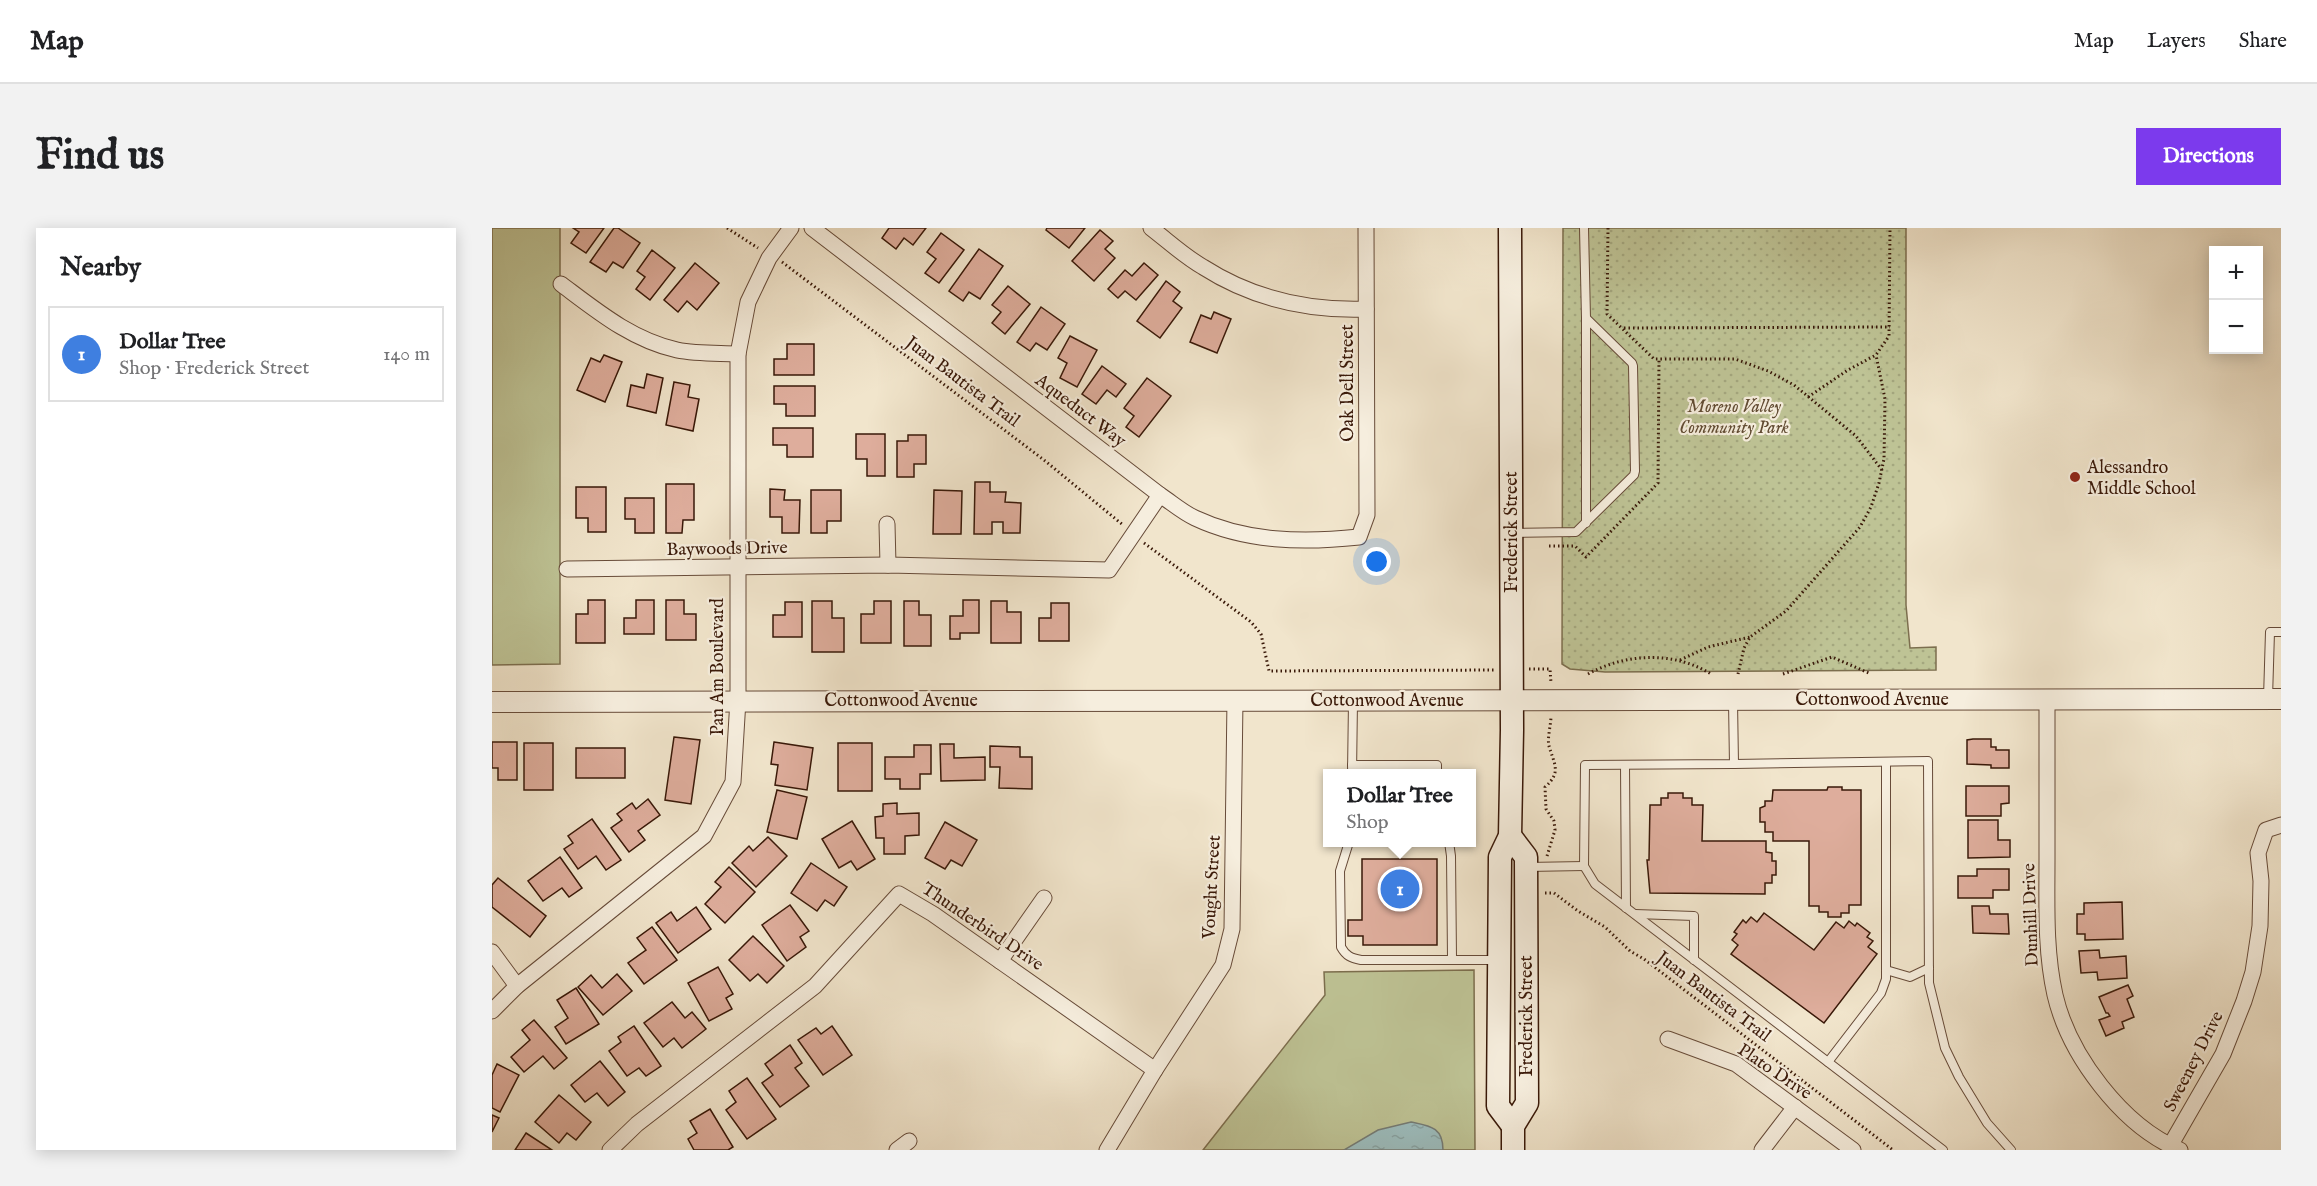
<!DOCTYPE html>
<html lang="en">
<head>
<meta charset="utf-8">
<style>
	body { margin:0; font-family:"IM FELL English",serif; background:#f2f2f2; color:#202124 }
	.controls { position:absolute; right:18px; top:18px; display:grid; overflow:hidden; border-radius:0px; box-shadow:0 3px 15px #0003 }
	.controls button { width:54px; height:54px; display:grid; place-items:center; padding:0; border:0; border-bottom:2px solid #e0e0e0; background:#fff; color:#202124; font:30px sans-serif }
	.you { position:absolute; left:885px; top:334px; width:21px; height:21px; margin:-15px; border:4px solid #fff; border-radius:50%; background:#1a73e8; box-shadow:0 0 0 9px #1a73e833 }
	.badge { display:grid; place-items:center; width:39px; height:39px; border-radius:50%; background:#7c3aed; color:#fff; font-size:20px; font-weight:700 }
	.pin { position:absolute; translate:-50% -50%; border:3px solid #fff; box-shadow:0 2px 6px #0006 }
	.popup { position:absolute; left:831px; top:541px; width:153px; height:78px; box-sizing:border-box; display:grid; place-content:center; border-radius:0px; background:#fff; filter:drop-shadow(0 2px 4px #0005); font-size:20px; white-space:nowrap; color:#757577 }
	.popup b { font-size:22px; color:#202124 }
	.popup::after { content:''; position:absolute; left:50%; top:100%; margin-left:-12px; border:12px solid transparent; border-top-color:#fff }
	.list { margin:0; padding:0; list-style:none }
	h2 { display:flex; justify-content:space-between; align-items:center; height:78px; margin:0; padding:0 24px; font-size:26px }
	h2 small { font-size:20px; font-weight:400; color:#757577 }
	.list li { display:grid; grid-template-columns:39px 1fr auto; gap:18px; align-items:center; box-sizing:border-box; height:96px; margin:0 12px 12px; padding:0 12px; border:2px solid #e0e0e0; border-radius:0px }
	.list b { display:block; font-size:22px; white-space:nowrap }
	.list p { margin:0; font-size:20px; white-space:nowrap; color:#757577 }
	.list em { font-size:20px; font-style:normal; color:#757577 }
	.map { position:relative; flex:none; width:1789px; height:922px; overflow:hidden; border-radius:0px }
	header { display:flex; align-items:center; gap:36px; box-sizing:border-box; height:84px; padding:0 30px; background:#fff; border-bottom:2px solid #e0e0e0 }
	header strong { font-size:28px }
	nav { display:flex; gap:33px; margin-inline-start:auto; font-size:21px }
	.intro { display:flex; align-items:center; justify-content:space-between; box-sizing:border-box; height:144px; padding:0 36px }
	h1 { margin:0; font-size:42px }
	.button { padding:15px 27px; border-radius:0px; background:#7c3aed; color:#fff; font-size:21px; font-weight:700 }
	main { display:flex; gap:36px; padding:0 36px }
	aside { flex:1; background:#fff; border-radius:0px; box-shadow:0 3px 15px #0003 }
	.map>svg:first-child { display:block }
	.grass { fill:#bec395; stroke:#7c6e4e; stroke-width:1.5 }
	.park { fill:url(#park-dots); stroke:#7c6e4e; stroke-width:1.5 }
	.water { fill:url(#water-ripples); stroke:#747b75; stroke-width:1.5 }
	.building { fill:#dead9c; stroke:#391808; stroke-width:1.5 }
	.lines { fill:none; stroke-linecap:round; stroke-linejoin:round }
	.service-casing { stroke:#674b39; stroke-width:10 }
	.minor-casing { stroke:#674b39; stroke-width:17 }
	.tertiary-casing { stroke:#674b39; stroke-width:22 }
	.secondary-casing { stroke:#391808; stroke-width:25 }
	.path { stroke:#391808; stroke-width:3; stroke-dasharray:1.5 3; stroke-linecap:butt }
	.service { stroke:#f6eede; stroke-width:8 }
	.minor { stroke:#f6eede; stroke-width:15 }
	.tertiary { stroke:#f6eede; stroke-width:20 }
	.secondary { stroke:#f6eede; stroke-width:22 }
	.poi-dot { fill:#8f2418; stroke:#f6eede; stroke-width:2 }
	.labels { text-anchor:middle; stroke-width:4.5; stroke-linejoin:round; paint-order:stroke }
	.street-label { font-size:18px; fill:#391808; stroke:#f6eede }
	.park-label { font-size:18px; font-style:italic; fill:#614b32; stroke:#f6eede }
	.poi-label { font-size:18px; fill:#391808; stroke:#f6eede; text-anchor:start }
</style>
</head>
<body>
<header>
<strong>Map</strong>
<nav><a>Map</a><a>Layers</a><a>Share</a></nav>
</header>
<div class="intro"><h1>Find us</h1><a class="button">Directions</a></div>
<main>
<aside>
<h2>Nearby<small></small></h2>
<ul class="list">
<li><span class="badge" style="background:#3f7fe0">1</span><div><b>Dollar Tree</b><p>Shop · Frederick Street</p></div><em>140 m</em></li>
</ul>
</aside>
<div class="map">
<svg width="1789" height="922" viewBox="0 0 1789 922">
	<defs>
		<pattern id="park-dots" width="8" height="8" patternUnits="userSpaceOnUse" patternTransform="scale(1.5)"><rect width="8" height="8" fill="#bec395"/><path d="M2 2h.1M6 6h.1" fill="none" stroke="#a4a77f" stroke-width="1.8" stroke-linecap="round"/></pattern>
		<pattern id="water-ripples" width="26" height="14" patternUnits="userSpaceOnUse" patternTransform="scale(1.5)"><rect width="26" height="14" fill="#9cbdbe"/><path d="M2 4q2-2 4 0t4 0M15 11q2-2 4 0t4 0" fill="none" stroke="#87a2a2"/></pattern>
	</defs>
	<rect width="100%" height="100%" fill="#f1e5cc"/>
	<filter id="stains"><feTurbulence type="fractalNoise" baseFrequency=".00333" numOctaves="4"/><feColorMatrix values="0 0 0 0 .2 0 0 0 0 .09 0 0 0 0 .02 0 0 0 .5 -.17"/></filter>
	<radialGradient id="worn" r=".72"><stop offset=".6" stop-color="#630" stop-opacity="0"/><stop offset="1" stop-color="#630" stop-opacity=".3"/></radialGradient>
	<!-- grass -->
	<g class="grass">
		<path d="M0 0H68V436L0 437Z"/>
		<path d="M982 742 983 922H711L833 767 832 744Z"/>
	</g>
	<!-- park -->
	<path class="park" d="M1071 0H1414V377L1418 420 1444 419V442L1113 444 1078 441 1070 436Z"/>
	<!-- water -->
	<path class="water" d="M919 894C938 898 951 899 951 922H852L886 902Z"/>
	<!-- building -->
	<g class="building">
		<path d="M81 0H112L94 25 79 15 87 4Z"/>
		<path d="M122 0H126L148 15 131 40 121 34 114 44 98 34Z"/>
		<path d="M397 0H434L421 17 412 10 404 21 390 10Z"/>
		<path d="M555 0H593L577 20 554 2Z"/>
		<path d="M608 2 621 13 613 21 623 30 602 53 580 33Z"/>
		<path d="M449 5 472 22 447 55 433 45 444 31 435 24Z"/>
		<path d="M487 21 511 38 488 71 477 64 471 73 457 63Z"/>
		<path d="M160 22 183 40 158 72 144 61 153 49 145 43Z"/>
		<path d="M203 35 227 55 205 82 195 73 186 84 172 72Z"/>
		<path d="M652 35 666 47 644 72 633 63 626 70 616 61 633 42 640 48Z"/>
		<path d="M674 53 688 64 681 73 690 80 668 110 645 93Z"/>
		<path d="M516 58 538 76 513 106 500 95 509 84 500 77Z"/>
		<path d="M549 79 573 96 555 122 544 115 538 123 525 114Z"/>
		<path d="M722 84 739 91 725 125 698 114 709 87 719 91Z"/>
		<path d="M578 108 605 122 585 159 568 150 575 135 566 130Z"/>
		<path d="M295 116H322V147H282V131H295Z"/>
		<path d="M112 127 130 134 113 174 85 162 99 130 108 134Z"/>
		<path d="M610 138 634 156 624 169 615 162 604 176 590 166Z"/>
		<path d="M155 146 171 150 164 185 135 178 139 157 152 160Z"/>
		<path d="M655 150 679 168 647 209 634 199 642 188 632 180Z"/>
		<path d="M182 154 198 157 196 169 207 171 201 203 174 197Z"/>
		<path d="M282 158H323V188H294V176H282Z"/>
		<path d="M281 200H321V229H295V217H281Z"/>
		<path d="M364 206H393V248H375V231H364Z"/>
		<path d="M416 207H434V236H422V249H405V213H416Z"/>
		<path d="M483 254H498V264H514L513 274 529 275 528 305H511V294H500V306H482Z"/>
		<path d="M174 256H202V292H191L190 305H174Z"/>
		<path d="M84 259H114V304H96V290H84Z"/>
		<path d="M278 261 293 262 292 272H308L307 305H290V289H278Z"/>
		<path d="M319 262H349V293H335V305H319Z"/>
		<path d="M442 262 470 263 469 306H441Z"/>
		<path d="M133 270H162V305H143V291H133Z"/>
		<path d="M96 372H113V415H84V386H96Z"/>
		<path d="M144 372H162V406H132V390H144Z"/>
		<path d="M174 372H192V386H204V412H174Z"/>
		<path d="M471 372H487V405H468V411H458V388H471Z"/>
		<path d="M320 373H340V390H352V424H320Z"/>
		<path d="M382 373H399V415H369V386H382Z"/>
		<path d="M412 373H427V387H439V418H412Z"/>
		<path d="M499 373H515V384H529V415H499Z"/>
		<path d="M293 374H310V409H281V387H293Z"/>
		<path d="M559 375H577V413H547V390H559Z"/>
		<path d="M182 509 208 512 199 576 173 572Z"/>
		<path d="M1481 511H1499V519H1504V522H1517V540H1499V537L1475 536V512Z"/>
		<path d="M0 514H25V552H6V540H0Z"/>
		<path d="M282 514 321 520 315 562 283 557 286 537 279 536Z"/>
		<rect x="32" y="515" width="29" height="47"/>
		<rect x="346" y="515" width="34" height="48"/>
		<path d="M448 516H462V530L493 529V552L449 553Z"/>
		<path d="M422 517H439V546H428V561H408V551H393V529H422Z"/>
		<path d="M498 518 528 519V529H540V561L507 560 508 539H498Z"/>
		<rect x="84" y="520" width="49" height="30"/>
		<path d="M1474 558H1517V575L1509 576V588H1474Z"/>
		<path d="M1336 559H1350V562H1369V677H1357V685H1349V689H1336V684H1327V678H1317V613H1281V604H1273V594H1268V580L1273 578V573H1280L1281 562H1335Z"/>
		<path d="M285 562 315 569 305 611 275 604Z"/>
		<path d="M1176 565H1191V570H1200V577H1211L1210 613H1274V624L1280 625V633H1284V647H1280V655H1273V666L1158 665 1155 632H1157L1158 577H1169V570H1176Z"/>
		<path d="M156 571 168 587 146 603 153 612 137 624 119 600 130 592 125 586 140 575 144 581Z"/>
		<path d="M405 575V586L427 585V607L413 608V626H392V610H384L383 589 391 588V576Z"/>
		<path d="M100 591 129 632 114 642 104 628 86 641 72 621 81 615 76 608Z"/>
		<path d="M1476 592H1506V612H1518V629L1476 630Z"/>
		<path d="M360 593 383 631 365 642 359 633 347 640 330 611Z"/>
		<path d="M453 594 485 612 470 638 459 632 453 641 433 630Z"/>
		<path d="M276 609 295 628 264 659 240 635 257 618 261 623Z"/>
		<path d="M68 629 90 660 77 669 70 660 51 673 36 653Z"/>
		<path d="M870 631H945V717H871V708H856V692H870Z"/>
		<path d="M319 635 355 659 342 678 333 672 325 683 299 665Z"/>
		<path d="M237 639 263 664 233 695 213 676 229 659 223 654Z"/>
		<path d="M1485 641H1517V662H1501V670H1466V648H1485Z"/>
		<path d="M6 650 54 688 38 709 0 679V657Z"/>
		<path d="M1630 674 1631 711 1593 712V706H1585V686H1592V675Z"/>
		<path d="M298 677 317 703 308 709 314 719 295 733 270 697Z"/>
		<path d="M1480 678H1497L1498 686H1516L1517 706 1481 705Z"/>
		<path d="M204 679 219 701 186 725 164 695 179 684 185 693Z"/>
		<path d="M1272 685 1322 722 1344 694 1352 700 1357 693 1363 698 1365 695 1378 705 1375 709 1381 713 1376 719 1385 726 1332 795 1239 726 1246 717 1240 712 1245 706 1242 704 1251 692 1254 695 1259 689 1265 694Z"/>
		<path d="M160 699 185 732 152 756 136 735 154 722 145 710Z"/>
		<path d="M261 708 292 738 275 755 266 746 258 753 237 732Z"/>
		<path d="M1607 722 1608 730 1634 728 1635 750 1606 752 1605 744 1589 745 1587 723Z"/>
		<path d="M226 739 241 766 234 770 240 781 217 793 196 755Z"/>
		<path d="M125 746 140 763 111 787 86 759 99 747 110 760Z"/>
		<path d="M1636 757 1641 768 1635 771 1642 789 1630 794 1632 800 1614 808 1607 792 1618 788 1616 785H1614L1607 769Z"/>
		<path d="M84 760 107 796 74 816 63 799 76 790 65 772Z"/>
		<path d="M180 774 193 790 200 784 214 801 190 820 182 810 171 819 152 795Z"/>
		<path d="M42 792 75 830 62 841 51 828 32 844 19 829 38 812 30 802Z"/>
		<path d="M142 798 169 838 154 848 147 840 135 848 117 823 129 814 126 809Z"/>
		<path d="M340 798 360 827 331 847 306 812 324 800 329 806Z"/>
		<path d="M298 817 310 835 303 840 317 858 288 879 270 855 281 847 273 836Z"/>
		<path d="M108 833 133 864 116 878 105 865 93 874 79 857Z"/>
		<path d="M5 836 27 847 8 884 0 880V847Z"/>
		<path d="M255 850 284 891 255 911 234 882 244 874 237 863Z"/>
		<path d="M67 867 99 894 84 912 75 905 67 915 43 894Z"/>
		<path d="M218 881 241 919 236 922H202L196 911 205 905 198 893Z"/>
		<path d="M0 887 7 890 0 904Z"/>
		<path d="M34 905 60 922H23Z"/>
	</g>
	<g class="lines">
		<defs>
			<g id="service">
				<path d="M1094 90V295"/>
				<path d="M1020 305 1084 304 1142 247 1143 243 1141 138 1140 135 1094 90 1092 0"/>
				<path d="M1776 470 1778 404H1789"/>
				<path d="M1241 473 1242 536 1093 537 1092 638 1103 656 1451 922"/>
				<path d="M1242 536 1436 533 1437 755 1453 820 1467 849 1495 895 1519 922"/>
				<path d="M860 537H945V546"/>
				<path d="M1133 537 1134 680"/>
				<path d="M860 546 861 473"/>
				<path d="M857 614 848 643 849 719C854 728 859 730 869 732H1006"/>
				<path d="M957 614 959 628 960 730"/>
				<path d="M1035 639 1092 638"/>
				<path d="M1143 686 1202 688V732"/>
				<path d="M1394 742 1418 749 1437 740"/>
				<path d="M1336 834 1389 765 1394 751V534"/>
			</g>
			<g id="minor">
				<path d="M320 0 668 267C679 274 690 284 703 290 754 314 811 315 867 309L875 287 874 0"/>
				<path d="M659 0C676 13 692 28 711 39 761 71 816 83 874 81"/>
				<path d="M69 56C105 83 140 112 185 122 205 126 226 125 246 126"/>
				<path d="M395 296 396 337"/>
				<path d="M75 341 396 337 617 342 668 267"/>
				<path d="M1555 472C1555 525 1555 578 1555 631 1555 677 1553 722 1563 767 1577 827 1630 898 1688 922"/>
				<path d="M0 724 25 758"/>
				<path d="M508 733 552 670"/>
				<path d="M0 783 25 758 212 608 241 554 246 472V126L256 74 277 30 299 0"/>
				<path d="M1176 811 1244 836 1361 922"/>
				<path d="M1678 918 1731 826 1752 773 1761 744 1768 698 1769 653 1766 625 1774 602 1789 597"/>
				<path d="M118 922 145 896 323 758 407 666 441 686 663 842"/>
				<path d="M405 922 417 913"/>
				<path d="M615 922 663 842 731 737 740 701 743 471"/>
				<path d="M1270 922 1303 879"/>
			</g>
			<path id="tertiary" d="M0 474 1789 471"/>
			<g id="secondary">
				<path d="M1018 0 1020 502 1018 608 1008 629 1006 878 1021 898"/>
				<path d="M1018 608 1034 629 1035 875 1021 898V922"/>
			</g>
		</defs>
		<!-- service casing -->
		<use href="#service" class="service-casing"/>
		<!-- minor casing -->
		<use href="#minor" class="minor-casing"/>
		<!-- tertiary casing -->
		<use href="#tertiary" class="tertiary-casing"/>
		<!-- secondary casing -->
		<use href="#secondary" class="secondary-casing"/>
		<!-- path -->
		<g class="path">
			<path d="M235 0 266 20"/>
			<path d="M1116 0 1115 86 1162 131H1243L1276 143 1302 157 1364 208 1390 242"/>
			<path d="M290 34 552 232 631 297"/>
			<path d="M1132 100 1398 99"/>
			<path d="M1316 169 1356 142 1384 127 1397 108 1398 0"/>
			<path d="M652 315 759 394 769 406 777 443 1003 442"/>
			<path d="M1057 318H1083L1094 329 1166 255 1167 131"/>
			<path d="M1188 432 1216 419 1258 409"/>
			<path d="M1037 441H1058L1059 455"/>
			<path d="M1096 446C1134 425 1182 423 1219 446"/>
			<path d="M1246 446 1252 420 1258 409 1294 383 1368 299 1379 279 1387 255 1392 231 1393 171 1384 127"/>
			<path d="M1291 446 1340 429 1379 446"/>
			<path d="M1055 628 1063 602 1062 593 1054 581 1053 559C1070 544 1062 536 1057 518 1055 510 1059 497 1059 488"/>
			<path d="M1053 665H1062L1086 683 1113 699 1138 723 1152 731 1401 922"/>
		</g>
		<!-- service -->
		<use href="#service" class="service"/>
		<!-- minor -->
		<use href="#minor" class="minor"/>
		<!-- tertiary -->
		<use href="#tertiary" class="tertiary"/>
		<!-- secondary -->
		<use href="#secondary" class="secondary"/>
	</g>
	<!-- markers -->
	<circle class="poi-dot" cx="1583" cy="249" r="6"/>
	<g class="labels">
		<!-- street labels -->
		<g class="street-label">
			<text transform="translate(471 153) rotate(37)" y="6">Juan Bautista Trail</text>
			<text transform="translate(855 155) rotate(-90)" y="6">Oak Dell Street</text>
			<text transform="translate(589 182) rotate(37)" y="6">Aqueduct Way</text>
			<text transform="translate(1019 304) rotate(-90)" y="6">Frederick Street</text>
			<text transform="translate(235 320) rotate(-1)" y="6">Baywoods Drive</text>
			<text transform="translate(225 439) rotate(-90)" y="6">Pan Am Boulevard</text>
			<text x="1380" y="477">Cottonwood Avenue</text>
			<text x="409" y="478">Cottonwood Avenue</text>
			<text x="895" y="478">Cottonwood Avenue</text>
			<text transform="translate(719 659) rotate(-87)" y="6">Vought Street</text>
			<text transform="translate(1538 687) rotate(-92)" y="6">Dunhill Drive</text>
			<text transform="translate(491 698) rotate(34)" y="6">Thunderbird Drive</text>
			<text transform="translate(1222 768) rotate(37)" y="6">Juan Bautista Trail</text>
			<text transform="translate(1034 788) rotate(-90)" y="6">Frederick Street</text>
			<text transform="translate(1701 833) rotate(-63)" y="6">Sweeney Drive</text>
			<text transform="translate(1283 843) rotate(34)" y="6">Plato Drive</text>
		</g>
		<!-- park labels -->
		<g class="park-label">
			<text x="1242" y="184">Moreno Valley<tspan x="1242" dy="21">Community Park</tspan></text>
		</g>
		<!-- poi labels -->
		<g class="poi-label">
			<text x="1595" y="245">Alessandro<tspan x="1595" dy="21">Middle School</tspan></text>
		</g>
	</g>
	<rect width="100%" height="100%" filter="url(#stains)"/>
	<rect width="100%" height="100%" fill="url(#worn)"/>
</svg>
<div class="controls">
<button>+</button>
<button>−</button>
</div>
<div class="you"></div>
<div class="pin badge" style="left:908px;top:661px;background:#3f7fe0">1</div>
<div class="popup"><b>Dollar Tree</b>Shop</div>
</div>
</main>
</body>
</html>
